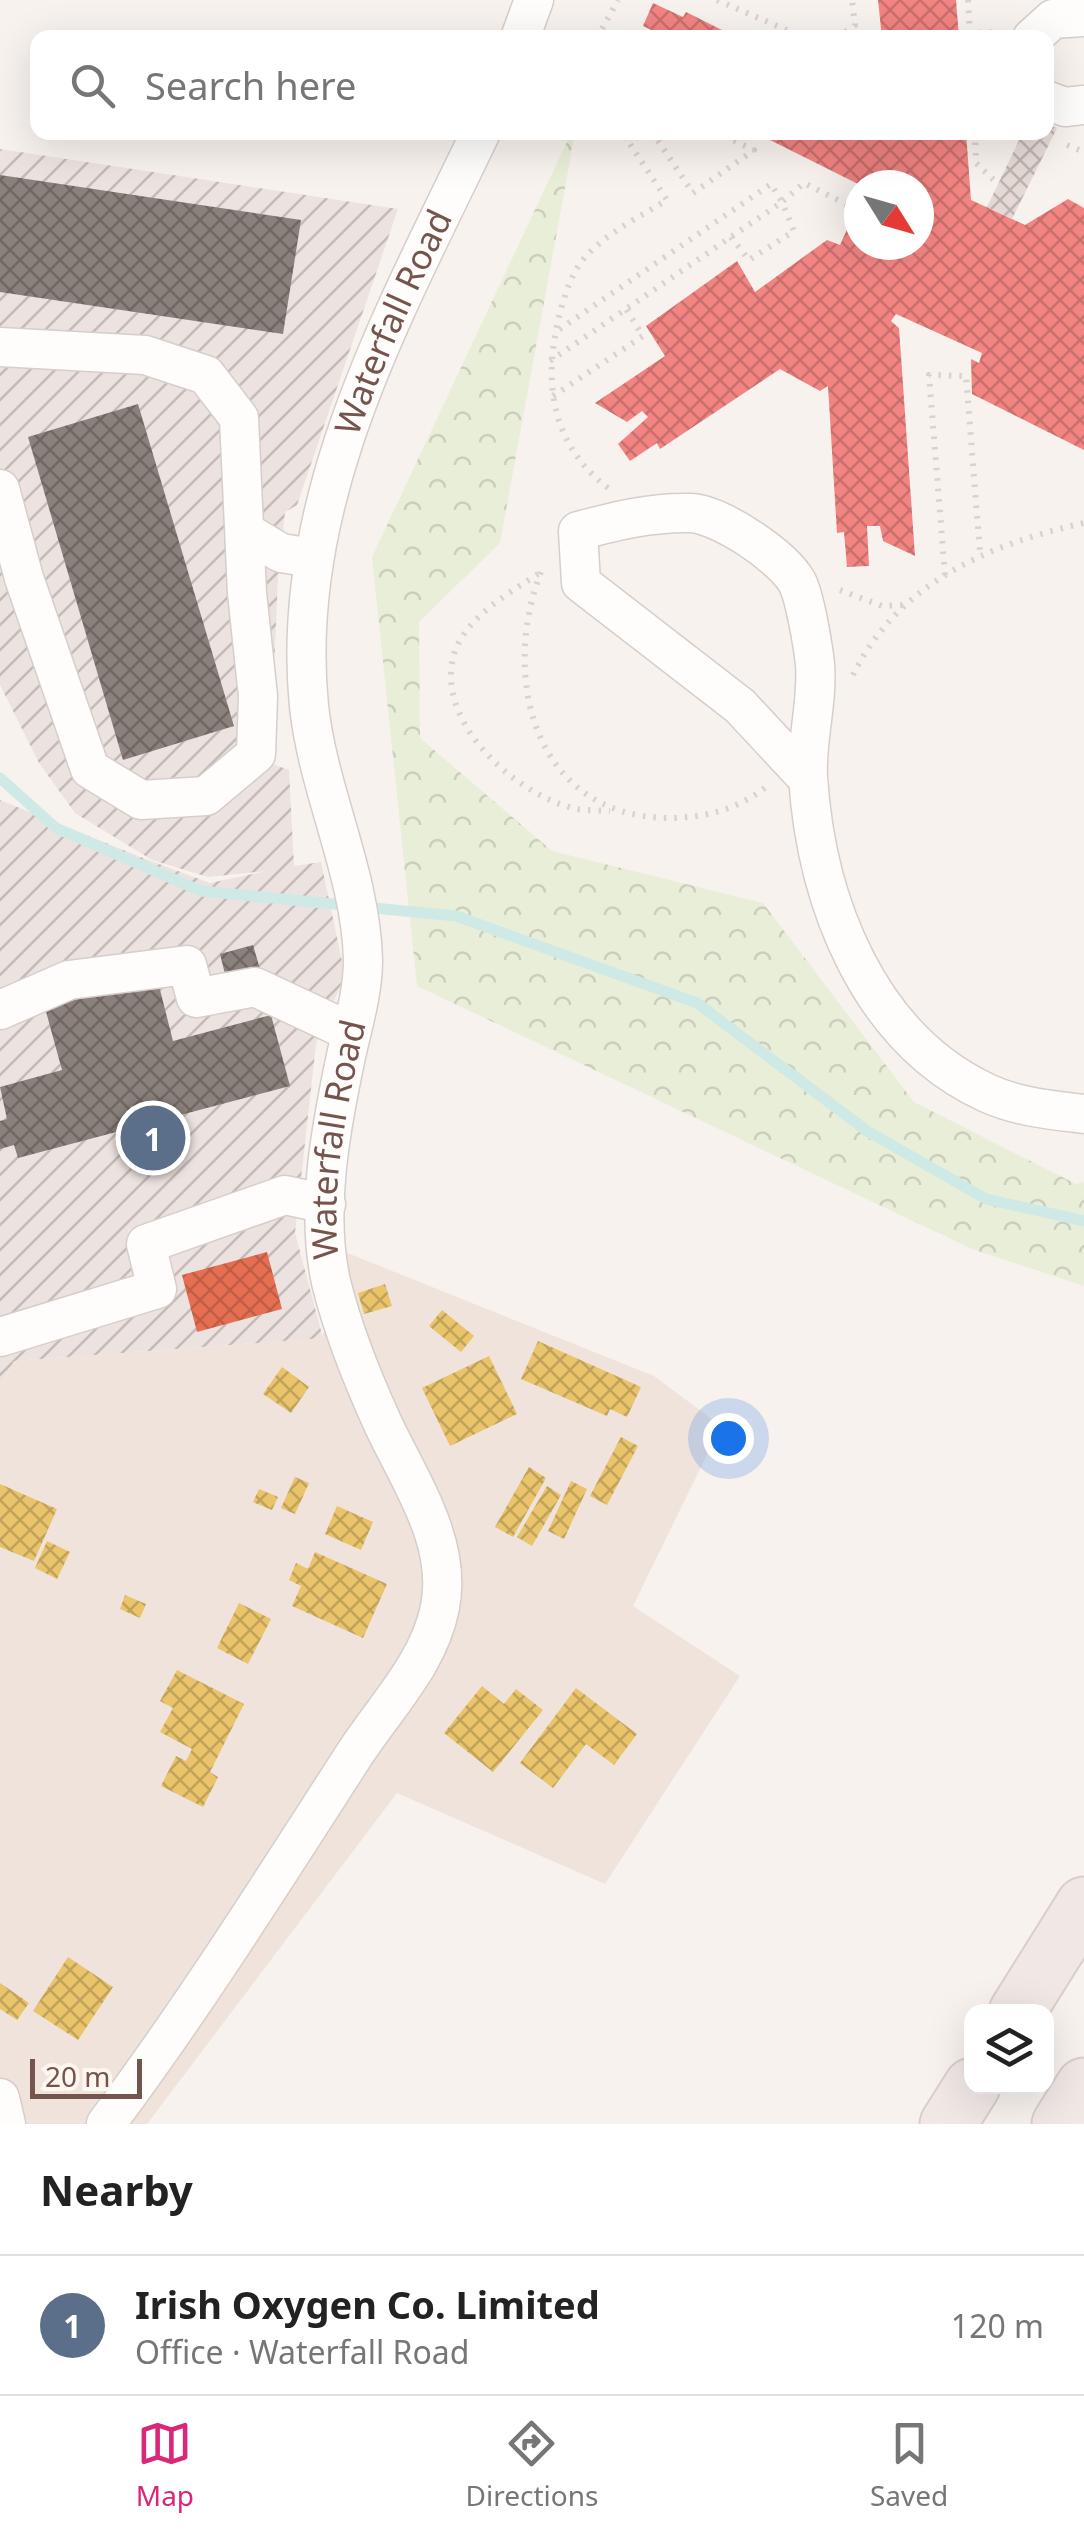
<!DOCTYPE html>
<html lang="en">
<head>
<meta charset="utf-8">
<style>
	body { margin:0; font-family:"Noto Sans",sans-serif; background:#f6f6f6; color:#222 }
	.controls { position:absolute; right:30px; bottom:30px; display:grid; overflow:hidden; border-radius:20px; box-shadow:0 10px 40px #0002 }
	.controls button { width:90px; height:90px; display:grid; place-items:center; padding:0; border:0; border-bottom:2px solid #e0e0e0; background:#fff; color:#222; font:50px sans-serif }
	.compass { position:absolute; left:844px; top:170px; width:90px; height:90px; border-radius:50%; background:#fff; box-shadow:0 10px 40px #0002; rotate:127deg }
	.scale { position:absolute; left:30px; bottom:25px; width:112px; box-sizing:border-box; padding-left:10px; border:5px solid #76544e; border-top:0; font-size:28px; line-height:35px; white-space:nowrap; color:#76544e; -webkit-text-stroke:8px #fef6f0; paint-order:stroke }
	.you { position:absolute; left:728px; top:1438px; width:35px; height:35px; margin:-25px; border:8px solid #fff; border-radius:50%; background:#1a73e8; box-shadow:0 0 0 15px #1a73e833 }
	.badge { display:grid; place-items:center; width:65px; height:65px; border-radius:50%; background:#db2777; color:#fff; font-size:32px; font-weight:700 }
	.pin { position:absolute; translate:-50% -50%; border:5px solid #fff; box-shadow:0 2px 10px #0006 }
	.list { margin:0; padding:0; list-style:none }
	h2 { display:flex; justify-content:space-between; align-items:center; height:130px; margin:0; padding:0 40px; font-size:42px }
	h2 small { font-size:32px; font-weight:400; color:#767676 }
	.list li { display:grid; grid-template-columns:65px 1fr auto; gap:30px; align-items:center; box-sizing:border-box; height:140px; padding:0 40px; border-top:2px solid #e0e0e0 }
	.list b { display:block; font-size:38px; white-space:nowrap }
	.list p { margin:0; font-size:32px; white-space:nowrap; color:#767676 }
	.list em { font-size:32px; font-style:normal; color:#767676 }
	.icon { flex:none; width:55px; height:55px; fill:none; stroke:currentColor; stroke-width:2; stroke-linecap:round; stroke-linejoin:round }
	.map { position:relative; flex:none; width:1084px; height:2124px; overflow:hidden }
	.search { position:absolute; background:#fff; box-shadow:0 10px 40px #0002; left:30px; right:30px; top:30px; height:110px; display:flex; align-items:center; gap:25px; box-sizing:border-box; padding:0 35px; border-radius:20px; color:#767676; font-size:38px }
	.sheet { height:270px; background:#fff }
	nav { display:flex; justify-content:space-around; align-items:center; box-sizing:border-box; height:140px; border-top:2px solid #e0e0e0; background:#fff; font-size:28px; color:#767676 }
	nav a { display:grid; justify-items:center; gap:5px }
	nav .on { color:#db2777 }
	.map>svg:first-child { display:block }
	.residential { fill:#f0e3dc }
	.industrial { fill:url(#industrial-furrows) }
	.forest { fill:url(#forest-crowns) }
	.homes { fill:url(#homes-cross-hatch) }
	.shops { fill:url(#shops-cross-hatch) }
	.health { fill:url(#health-cross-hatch) }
	.industry { fill:url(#industry-cross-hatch) }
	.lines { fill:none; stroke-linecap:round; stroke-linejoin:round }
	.stream { stroke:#cfe9e6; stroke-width:11 }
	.building { fill:url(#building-cross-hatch) }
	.minor-casing { stroke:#d6ceca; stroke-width:41 }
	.highway-casing { stroke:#d9cecb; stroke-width:59 }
	.path { stroke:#dad1d0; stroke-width:6; stroke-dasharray:2.5 8; stroke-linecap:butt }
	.minor { stroke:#fefdfc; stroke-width:38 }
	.highway { stroke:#f1e8e6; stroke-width:55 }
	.labels { text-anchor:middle; stroke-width:10; stroke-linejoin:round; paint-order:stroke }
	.street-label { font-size:35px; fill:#76544e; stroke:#fef6f0 }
</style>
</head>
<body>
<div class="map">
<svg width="1084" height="2124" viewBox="0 0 1084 2124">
	<defs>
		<pattern id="industrial-furrows" width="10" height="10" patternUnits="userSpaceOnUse" patternTransform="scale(2.5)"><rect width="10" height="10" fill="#ece3e0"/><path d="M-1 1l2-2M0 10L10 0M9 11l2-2" fill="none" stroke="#c4bbb8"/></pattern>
		<pattern id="forest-crowns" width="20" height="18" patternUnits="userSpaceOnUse" patternTransform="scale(2.5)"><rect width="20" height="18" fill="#e9eed9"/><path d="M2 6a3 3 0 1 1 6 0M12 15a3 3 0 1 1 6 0" fill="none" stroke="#cbcebc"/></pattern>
		<pattern id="homes-cross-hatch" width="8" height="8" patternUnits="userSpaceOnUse" patternTransform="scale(2.5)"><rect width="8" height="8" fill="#e9c46a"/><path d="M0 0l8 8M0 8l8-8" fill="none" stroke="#c1a259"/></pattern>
		<pattern id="shops-cross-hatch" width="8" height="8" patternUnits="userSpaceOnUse" patternTransform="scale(2.5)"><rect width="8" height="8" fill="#e76f51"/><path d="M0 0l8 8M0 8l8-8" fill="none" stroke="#c05e45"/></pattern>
		<pattern id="health-cross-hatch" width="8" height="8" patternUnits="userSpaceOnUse" patternTransform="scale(2.5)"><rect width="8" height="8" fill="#f28482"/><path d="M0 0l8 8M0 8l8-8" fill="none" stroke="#c96f6d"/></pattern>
		<pattern id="industry-cross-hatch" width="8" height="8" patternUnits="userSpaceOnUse" patternTransform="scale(2.5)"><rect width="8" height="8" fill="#8a817c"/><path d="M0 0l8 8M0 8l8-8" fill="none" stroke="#706763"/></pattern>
		<pattern id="building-cross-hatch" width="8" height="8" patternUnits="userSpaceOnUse" patternTransform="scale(2.5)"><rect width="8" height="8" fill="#e4d9d5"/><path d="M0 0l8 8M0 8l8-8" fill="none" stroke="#bdb3af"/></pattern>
	</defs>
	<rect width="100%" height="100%" fill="#f8f2ee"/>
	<!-- residential -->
	<path class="residential" d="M345 1252 654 1376 721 1426 633 1606 740 1676 605 1884 397 1793 147 2124H0V1387L14 1361 322 1338Z"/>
	<!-- industrial -->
	<path class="industrial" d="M0 149 398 209 297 505 285 512 278 578 270 763 289 770 294 866 321 862 345 975 316 1044 295 1233 323 1338 14 1361 0 1387V800L143 858 210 883 267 871 208 877 152 860 75 813 39 763 0 685Z"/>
	<!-- forest -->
	<path class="forest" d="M571 133H575L500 543 419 622 420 738 552 851 763 903 914 1102 1076 1184 1084 1182V1286L972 1249 417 986 372 557Z"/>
	<!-- homes -->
	<g class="homes">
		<path d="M385 1284 392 1306 364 1314 358 1293Z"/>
		<path d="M442 1310 474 1336 461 1352 429 1326Z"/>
		<path d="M538 1341 641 1387 627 1417 610 1409 607 1416 521 1379Z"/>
		<path d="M489 1356 517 1414 450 1446 422 1388Z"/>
		<path d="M282 1367 309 1387 291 1413 263 1394Z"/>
		<path d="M621 1437 638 1446 607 1505 590 1496Z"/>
		<path d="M529 1467 546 1478 513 1537 495 1527Z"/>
		<path d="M295 1477 309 1483 295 1514 281 1508Z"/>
		<path d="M571 1481 587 1489 564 1539 548 1531Z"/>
		<path d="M0 1484 57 1509 34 1561 0 1547Z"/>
		<path d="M547 1486 561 1495 532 1546 517 1537Z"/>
		<path d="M259 1489 278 1497 272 1510 253 1502Z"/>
		<path d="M337 1506 373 1522 361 1550 325 1534Z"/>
		<path d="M47 1541 70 1552 57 1579 35 1568Z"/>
		<path d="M315 1552 387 1584 363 1638 292 1606 301 1586 289 1580 296 1563 308 1569Z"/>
		<path d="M125 1595 146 1604 140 1618 120 1609Z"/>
		<path d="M239 1603 271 1619 248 1664 217 1648Z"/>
		<path d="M177 1670 244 1704 210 1772 218 1777 203 1807 161 1786 176 1756 186 1761 192 1749 160 1732 173 1708 160 1701Z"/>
		<path d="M482 1686 504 1704 516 1689 543 1710 493 1772 444 1733Z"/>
		<path d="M576 1688 637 1734 614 1765 586 1744 553 1788 520 1763Z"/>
		<path d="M68 1957 113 1987 78 2040 33 2011Z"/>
		<path d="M0 1983 29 2003 17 2020 0 2009Z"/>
	</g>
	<!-- shops -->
	<path class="shops" d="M267 1252 282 1309 197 1332 182 1275Z"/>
	<!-- health -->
	<g class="health">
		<path d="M878 0H956L959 38H882Z"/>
		<path d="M653 3 683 17 686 12 738 38H668L643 26Z"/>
		<path d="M754 132H966L971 200 1025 225 1068 199 1084 208V450L972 394 971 359 979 363 982 353 896 314 891 321 899 328 915 556 883 541 880 526H867L869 566 847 567 844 532 837 533 828 386 820 391 780 369 660 449 657 443 630 461 618 444 648 417 642 411 627 422 595 403 665 356 646 326 737 261 755 292 827 240 840 245 859 203V245H919V185H860Z"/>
	</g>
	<!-- industry -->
	<g class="industry">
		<path d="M0 175 301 220 283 334 0 292Z"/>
		<path d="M138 404 234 726 123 760 28 437Z"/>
		<path d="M253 945 260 969 226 978 220 954Z"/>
		<path d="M157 978 173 1041 271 1015 290 1086 18 1158 14 1145 0 1149V1121L7 1119 0 1087 62 1070 45 1008Z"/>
	</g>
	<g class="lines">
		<!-- stream -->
		<path class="stream" d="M0 778 56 828 201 891 456 916 697 1003 867 1131 986 1199 1084 1221"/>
	</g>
	<!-- building -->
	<path class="building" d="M1046 123 1057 128 1012 219 987 207 1023 132H1046Z"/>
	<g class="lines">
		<defs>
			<g id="minor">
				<path d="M520 38 534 0"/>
				<path d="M1032 38 1053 19 1084 17"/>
				<path d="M1046 100 1065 107 1084 105"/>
				<path d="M0 347 145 355 206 375 239 418 247 593 258 696 256 754 206 796 141 800 90 769 24 578 0 489"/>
				<path d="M246 532 281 553 313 558"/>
				<path d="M808 779 740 706 581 583 578 531C616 521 651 512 691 513 721 515 782 556 797 582 805 597 813 646 815 664 818 703 806 739 808 777 816 901 868 1038 987 1093 1017 1107 1052 1110 1084 1114"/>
				<path d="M0 1010 69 980 187 965 196 998 255 987 351 1032"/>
				<path d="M0 1337 157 1289 146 1244 285 1195 326 1204"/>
				<path d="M0 2098 6 2124"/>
				<path id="s1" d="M106 2124C195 2005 274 1879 354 1755 385 1707 429 1664 440 1607 453 1542 409 1480 383 1424 362 1378 343 1331 331 1282 315 1209 331 1127 346 1056 353 1024 363 993 363 960 361 874 318 791 309 706 288 500 395 312 481 132"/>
			</g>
			<g id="highway">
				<path d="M1017 2012 1084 1905"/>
				<path d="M948 2124 972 2086"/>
				<path d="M1060 2124 1084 2086"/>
			</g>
		</defs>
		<!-- minor casing -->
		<use href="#minor" class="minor-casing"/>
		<!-- highway casing -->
		<use href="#highway" class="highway-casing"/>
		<!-- path -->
		<g class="path">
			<path d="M717 0 805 38"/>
			<path d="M968 0 970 33 1000 32"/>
			<path d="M597 38 618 0"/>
			<path d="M837 38 855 25 852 0"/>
			<path d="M652 132 693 193 754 150 716 132"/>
			<path d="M975 132 976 163 998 184"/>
			<path d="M1067 145 1084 152"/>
			<path d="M731 237 749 260 794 231 782 202 804 183 846 204"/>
			<path d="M550 361 782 202 771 184 557 331"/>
			<path d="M553 396 643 336 626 309"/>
			<path d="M608 488C553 446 543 386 558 321 564 297 571 270 590 252 612 230 641 216 667 200L622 132"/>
			<path d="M541 572C500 677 534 816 667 818 703 818 738 810 767 786"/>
			<path d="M538 574C509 593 468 616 455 651 432 719 512 792 572 808 584 811 598 810 610 811"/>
			<path d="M945 575 929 375 966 376 980 553"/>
			<path d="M840 590 882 606 905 605"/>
			<path d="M853 675C898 583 989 544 1084 523"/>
		</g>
		<!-- minor -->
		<use href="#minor" class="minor"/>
		<!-- highway -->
		<use href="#highway" class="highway"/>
	</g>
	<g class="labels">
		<!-- street labels -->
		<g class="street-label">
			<text dy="12" stroke="none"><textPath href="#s1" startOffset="1948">Waterfall Road</textPath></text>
			<text dy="12" stroke="none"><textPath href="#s1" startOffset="1108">Waterfall Road</textPath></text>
		</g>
	</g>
</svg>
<div class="controls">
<button><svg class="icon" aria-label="layers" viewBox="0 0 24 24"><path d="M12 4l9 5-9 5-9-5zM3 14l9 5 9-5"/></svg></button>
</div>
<svg class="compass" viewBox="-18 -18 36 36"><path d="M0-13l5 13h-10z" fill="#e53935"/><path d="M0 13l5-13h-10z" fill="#767676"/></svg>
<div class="scale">20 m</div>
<div class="you"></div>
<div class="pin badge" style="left:153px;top:1138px;background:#5c6f8a">1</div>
<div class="search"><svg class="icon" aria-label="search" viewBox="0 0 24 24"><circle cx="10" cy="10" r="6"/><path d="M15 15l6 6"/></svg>Search here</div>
</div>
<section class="sheet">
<h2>Nearby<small></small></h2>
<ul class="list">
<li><span class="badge" style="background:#5c6f8a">1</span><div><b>Irish Oxygen Co. Limited</b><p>Office · Waterfall Road</p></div><em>120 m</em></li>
</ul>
</section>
<nav>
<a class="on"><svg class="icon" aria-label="map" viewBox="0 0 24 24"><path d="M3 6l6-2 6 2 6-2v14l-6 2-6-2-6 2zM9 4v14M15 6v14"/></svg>Map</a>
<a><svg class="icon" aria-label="directions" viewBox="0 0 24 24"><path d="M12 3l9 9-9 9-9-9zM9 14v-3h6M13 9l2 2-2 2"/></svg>Directions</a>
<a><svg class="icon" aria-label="saved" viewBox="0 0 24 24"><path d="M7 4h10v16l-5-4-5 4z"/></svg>Saved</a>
</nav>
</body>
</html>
